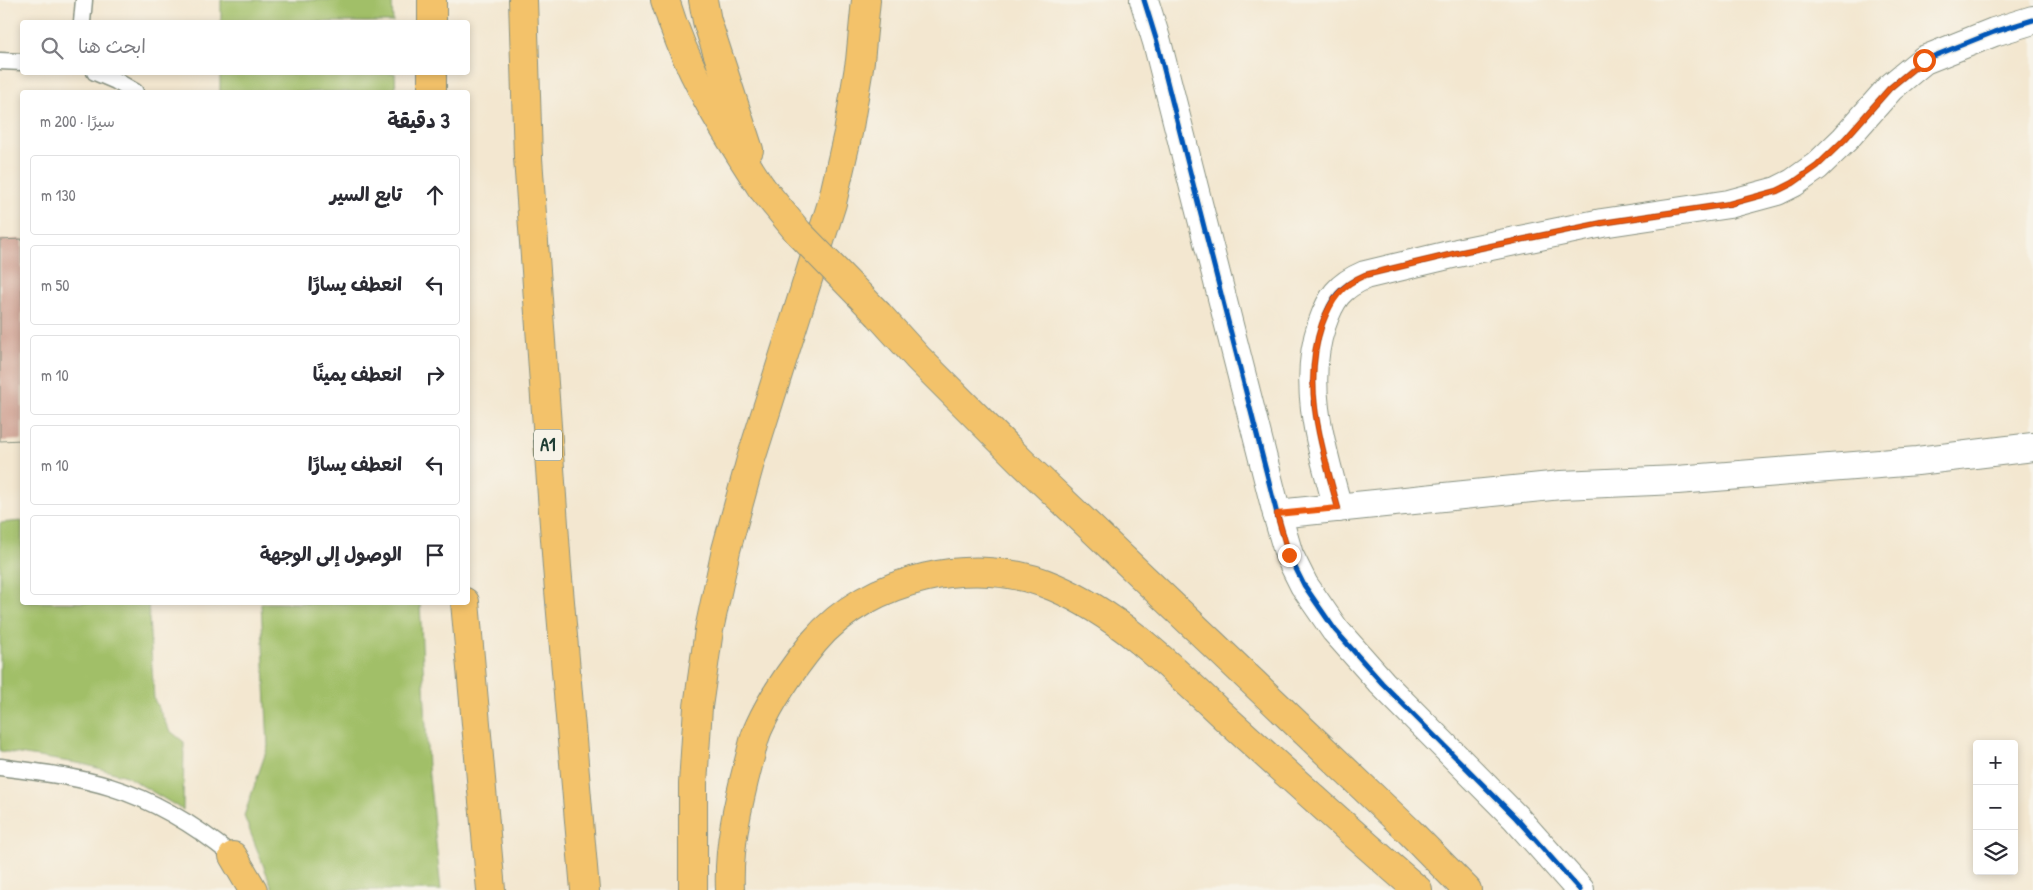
<!DOCTYPE html>
<html lang="ar">
<head>
<meta charset="utf-8">
<style>
	body { margin:0; font-family:"Patrick Hand","Playpen Sans Arabic",sans-serif; background:#f2f2f3; color:#2b2b33; direction:rtl }
	.controls { position:absolute; right:15px; bottom:15px; display:grid; overflow:hidden; border-radius:5px; box-shadow:0 2px 8px #0003 }
	.controls button { width:45px; height:45px; display:grid; place-items:center; padding:0; border:0; border-bottom:1px solid #e1e1e2; background:#fff; color:#2b2b33; font:25px sans-serif }
	.stop { position:absolute; width:15px; height:15px; margin:-11px; border:4px solid #ea580c; border-radius:50%; background:#fff }
	.stop.end { background:#ea580c; border-color:#fff; box-shadow:0 1px 5px #0008 }
	.list { margin:0; padding:0; list-style:none }
	h2 { display:flex; justify-content:space-between; align-items:center; height:65px; margin:0; padding:0 20px; font-size:21px }
	h2 small { font-size:16px; font-weight:400; color:#7c7c81 }
	.list li { display:grid; grid-template-columns:32px 1fr auto; gap:15px; align-items:center; box-sizing:border-box; height:80px; margin:0 10px 10px; padding:0 10px; border:1px solid #e1e1e2; border-radius:5px }
	.list b { display:block; font-size:19px; white-space:nowrap }
	.list em { font-size:16px; font-style:normal; color:#7c7c81 }
	.icon { flex:none; width:28px; height:28px; fill:none; stroke:currentColor; stroke-width:2; stroke-linecap:round; stroke-linejoin:round }
	.map { position:relative; flex:none; width:2033px; height:890px; overflow:hidden; direction:ltr }
	.search { position:absolute; background:#fff; box-shadow:0 2px 8px #0003; left:20px; top:20px; width:450px; height:55px; display:flex; align-items:center; gap:12px; box-sizing:border-box; padding:0 18px; border-radius:5px; color:#7c7c81; font-size:19px }
	.panel { position:absolute; background:#fff; box-shadow:0 2px 8px #0003; left:20px; top:90px; width:450px; height:515px; border-radius:5px; direction:rtl }
	.map>svg:first-child { display:block }
	.green { fill:#a1bf67; stroke:#607e4e }
	.building { fill:#cd9d8e }
	.lines { fill:none; stroke-linecap:round; stroke-linejoin:round }
	.service-casing { stroke:#899282; stroke-width:19 }
	.minor-casing { stroke:#899282; stroke-width:30 }
	.motorway-casing { stroke:#899282; stroke-width:30 }
	.service { stroke:#fff; stroke-width:16 }
	.minor { stroke:#fff; stroke-width:28 }
	.motorway { stroke:#f3c26a; stroke-width:28 }
	.motorway-bridge-casing { stroke:#899282; stroke-width:30; stroke-linecap:butt }
	.motorway-bridge { stroke:#f3c26a; stroke-width:28 }
	.cycleway-casing { stroke:#f7f3e8; stroke-width:8 }
	.cycleway { stroke:#0057b8; stroke-width:5 }
	.route { stroke:#ea580c; stroke-width:6 }
	.labels { text-anchor:middle; stroke-width:4; stroke-linejoin:round; paint-order:stroke }
	.shield { fill:#f7f3e8; stroke:#60746a; stroke-width:1 }
	.shield-label { font-size:18px; font-weight:bold; fill:#1f3d34 }
</style>
</head>
<body>
<div class="map">
<svg width="2033" height="890" viewBox="0 0 2033 890">
	<rect width="100%" height="100%" fill="#f7f3e8"/>
	<filter id="ink" filterUnits="userSpaceOnUse"><feTurbulence type="fractalNoise" baseFrequency=".02" numOctaves="2"/><feDisplacementMap in="SourceGraphic" scale="10" xChannelSelector="R" yChannelSelector="G"/><feConvolveMatrix kernelMatrix="1 2 1 2 8 2 1 2 1" color-interpolation-filters="sRGB"/></filter>
	<filter id="wash" filterUnits="userSpaceOnUse"><feTurbulence type="fractalNoise" baseFrequency=".0096" numOctaves="4" result="noise"/><feDisplacementMap in="SourceGraphic" scale="20" xChannelSelector="R" yChannelSelector="G"/><feGaussianBlur stdDeviation="1.12" result="paint"/><feColorMatrix in="noise" values="0 0 0 0 0 0 0 0 0 0 0 0 0 0 0 0 0 1.4 0 .05"/><feComposite in="paint" operator="in"/></filter>
	<g filter="url(#wash)">
		<rect width="100%" height="100%" fill="#f3e7d0"/>
		<!-- green -->
		<g class="green">
			<path d="M221 0H392L393 22H221Z"/>
			<path d="M220 73H395L396 92H220Z"/>
			<path d="M22 521V602L148 603 154 699 169 730 184 742 183 810 126 776 83 764 0 751V523Z"/>
			<path d="M261 603H420L428 767 441 890H273L244 816 268 746Z"/>
		</g>
		<g id="blocks">
			<!-- building -->
			<path class="building" d="M22 239V440L0 441V240Z"/>
		</g>
	</g>
	<g filter="url(#ink)">
		<use href="#blocks" fill-opacity="0" stroke="#899282" stroke-width="1"/>
		<g class="lines">
			<defs>
				<g id="service">
					<path d="M82 22 84 0"/>
					<path d="M0 61 22 62"/>
					<path d="M95 72 116 81 135 92"/>
					<path d="M0 767C37 772 74 776 110 787 156 801 196 826 233 856"/>
				</g>
				<g id="minor">
					<path d="M1144 0 1157 42 1277 514 1289 555 1304 585 1335 630 1382 683 1516 818 1580 890"/>
					<path d="M1338 508C1322 448 1301 386 1322 324 1331 298 1339 286 1365 275L1457 253 1602 223 1729 204 1777 191 1793 183 1817 166 1845 139 1890 88 1924 60 1994 32 2033 20"/>
					<path d="M1277 514 1561 485 1677 480 1917 461 2033 447"/>
				</g>
				<g id="motorway">
					<path d="M432 0V22"/>
					<path d="M523 0 528 158 557 567 585 890"/>
					<path d="M665 0C686 70 722 127 761 187"/>
					<path d="M703 0 707 21 749 150"/>
					<path d="M432 72V92"/>
					<path d="M879 315 918 358 1022 462 1409 831 1467 890"/>
					<path d="M465 602 491 890"/>
					<path d="M233 856 253 890"/>
					<path d="M693 890V784L698 707 709 630 726 550 751 459 832 203 848 133 860 61 866 0"/>
					<path d="M730 890C728 847 738 803 749 761 752 750 754 737 759 727 773 696 793 668 814 642 868 577 977 553 1054 587 1124 617 1178 674 1233 725 1294 780 1355 836 1418 890"/>
				</g>
			</defs>
			<!-- service casing -->
			<use href="#service" class="service-casing"/>
			<!-- minor casing -->
			<use href="#minor" class="minor-casing"/>
			<!-- motorway casing -->
			<use href="#motorway" class="motorway-casing"/>
			<!-- service -->
			<use href="#service" class="service"/>
			<!-- minor -->
			<use href="#minor" class="minor"/>
			<!-- motorway -->
			<use href="#motorway" class="motorway"/>
			<defs>
				<path id="motorway-bridge" d="M761 187 798 232 879 315"/>
			</defs>
			<!-- motorway-bridge casing -->
			<use href="#motorway-bridge" class="motorway-bridge-casing"/>
			<!-- motorway-bridge -->
			<use href="#motorway-bridge" class="motorway-bridge"/>
			<defs>
				<g id="cycleway">
					<path d="M1144 0 1157 42 1277 514 1289 555 1304 585 1335 630 1382 683 1516 818 1580 890"/>
					<path d="M1338 508C1322 448 1301 386 1322 324 1331 298 1339 286 1365 275L1457 253 1602 223 1729 204 1777 191 1793 183 1817 166 1845 139 1890 88 1924 60 1994 32 2033 20"/>
				</g>
			</defs>
			<!-- cycleway casing -->
			<use href="#cycleway" class="cycleway-casing"/>
			<!-- cycleway -->
			<use href="#cycleway" class="cycleway"/>
		</g>
	</g>
	<g class="lines" filter="url(#ink)">
		<!-- route -->
		<path class="route" d="M1289 555 1277 514 1338 508C1322 448 1301 386 1322 324 1331 300 1341 285 1365 275L1457 253 1602 223 1729 204 1777 191 1793 183 1817 166 1845 139 1890 88 1924 60"/>
	</g>
	<g class="labels">
		<!-- shield labels -->
		<rect class="shield" x="534" y="429.5" width="28" height="31" rx="4"/>
		<g class="shield-label">
			<text x="548" y="451">A1</text>
		</g>
	</g>
</svg>
<div class="controls">
<button>+</button>
<button>−</button>
<button><svg class="icon" aria-label="layers" viewBox="0 0 24 24"><path d="M12 4l9 5-9 5-9-5zM3 14l9 5 9-5"/></svg></button>
</div>
<div class="stop" style="left:1924px;top:60px"></div>
<div class="stop end" style="left:1289px;top:555px"></div>
<div class="search"><svg class="icon" aria-label="search" viewBox="0 0 24 24"><circle cx="10" cy="10" r="6"/><path d="M15 15l6 6"/></svg>ابحث هنا</div>
<section class="panel">
<h2>3 دقيقة<small>سيرًا · 200 m</small></h2>
<ul class="list">
<li><svg class="icon" aria-label="ahead" viewBox="0 0 24 24"><path d="M12 20V5M6 11l6-6 6 6"/></svg><div><b>تابع السير</b></div><em>130 m</em></li>
<li><svg class="icon" aria-label="left" viewBox="0 0 24 24"><path d="M17 20v-9H6M10 6l-5 5 5 5"/></svg><div><b>انعطف يسارًا</b></div><em>50 m</em></li>
<li><svg class="icon" aria-label="right" viewBox="0 0 24 24"><path d="M7 20v-9h11M14 6l5 5-5 5"/></svg><div><b>انعطف يمينًا</b></div><em>10 m</em></li>
<li><svg class="icon" aria-label="left" viewBox="0 0 24 24"><path d="M17 20v-9H6M10 6l-5 5 5 5"/></svg><div><b>انعطف يسارًا</b></div><em>10 m</em></li>
<li><svg class="icon" aria-label="arrive" viewBox="0 0 24 24"><path d="M6 21V4h12l-3 4 3 4H6"/></svg><div><b>الوصول إلى الوجهة</b></div></li>
</ul>
</section>
</div>
</body>
</html>
